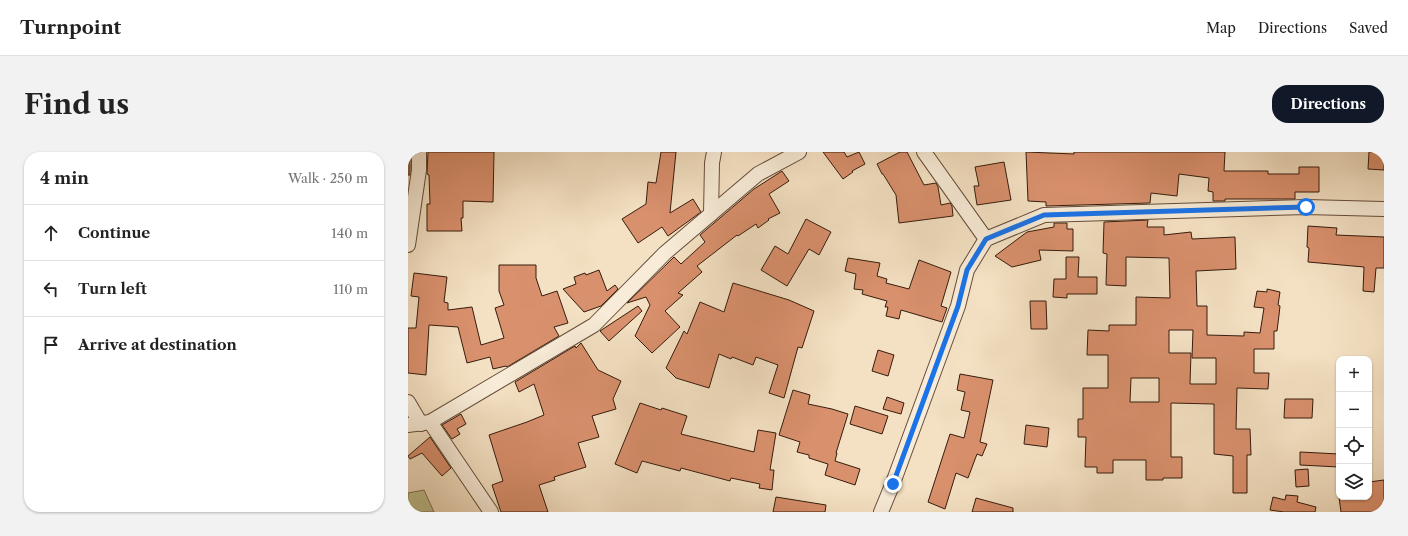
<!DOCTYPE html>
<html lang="en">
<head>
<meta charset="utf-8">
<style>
	body { margin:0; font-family:"Libre Caslon Text",serif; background:#f2f2f2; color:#222 }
	.controls { position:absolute; right:12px; bottom:12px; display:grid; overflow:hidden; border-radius:8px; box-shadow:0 1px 3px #0004 }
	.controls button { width:36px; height:36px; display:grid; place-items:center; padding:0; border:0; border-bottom:1px solid #e0e0e0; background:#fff; color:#222; font:20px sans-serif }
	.stop { position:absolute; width:12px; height:12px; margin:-9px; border:3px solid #1a73e8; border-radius:50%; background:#fff }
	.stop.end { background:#1a73e8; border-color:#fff; box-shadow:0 1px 4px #0008 }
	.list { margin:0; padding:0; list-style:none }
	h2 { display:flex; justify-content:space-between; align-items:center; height:52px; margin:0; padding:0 16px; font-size:17px }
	h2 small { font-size:13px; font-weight:400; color:#767676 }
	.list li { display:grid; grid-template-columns:26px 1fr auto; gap:12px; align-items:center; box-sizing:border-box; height:56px; padding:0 16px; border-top:1px solid #e0e0e0 }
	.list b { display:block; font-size:15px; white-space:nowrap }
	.list em { font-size:13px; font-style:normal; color:#767676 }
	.icon { flex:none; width:22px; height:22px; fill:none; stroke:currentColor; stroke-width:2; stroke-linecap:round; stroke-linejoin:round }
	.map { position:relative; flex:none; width:976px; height:360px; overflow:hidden; border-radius:16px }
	header { display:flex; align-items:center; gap:24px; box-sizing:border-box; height:56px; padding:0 20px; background:#fff; border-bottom:1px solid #e0e0e0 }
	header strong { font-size:19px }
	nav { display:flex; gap:22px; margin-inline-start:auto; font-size:14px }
	.intro { display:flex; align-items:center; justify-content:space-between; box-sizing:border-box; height:96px; padding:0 24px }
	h1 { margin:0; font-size:28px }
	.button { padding:10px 18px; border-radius:16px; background:#111827; color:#fff; font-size:14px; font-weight:700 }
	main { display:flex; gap:24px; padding:0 24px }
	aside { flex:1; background:#fff; border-radius:16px; box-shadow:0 1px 3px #0004 }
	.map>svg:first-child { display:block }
	.green { fill:#c0c290; stroke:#7b6f4e }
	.building { fill:#d9906d; stroke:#361c0d; fill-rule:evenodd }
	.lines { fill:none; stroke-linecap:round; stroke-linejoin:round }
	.street-casing { stroke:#664d3a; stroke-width:16 }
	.street { stroke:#f8ecd8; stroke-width:14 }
	.route { stroke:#1a73e8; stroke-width:5 }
</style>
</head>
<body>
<header>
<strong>Turnpoint</strong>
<nav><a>Map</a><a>Directions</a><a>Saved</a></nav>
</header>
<div class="intro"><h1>Find us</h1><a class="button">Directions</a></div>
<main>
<aside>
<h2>4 min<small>Walk · 250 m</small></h2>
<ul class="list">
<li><svg class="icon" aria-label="ahead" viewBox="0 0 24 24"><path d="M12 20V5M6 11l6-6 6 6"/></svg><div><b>Continue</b></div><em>140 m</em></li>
<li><svg class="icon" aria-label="left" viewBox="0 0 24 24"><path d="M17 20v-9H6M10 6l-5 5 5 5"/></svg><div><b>Turn left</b></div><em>110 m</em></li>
<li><svg class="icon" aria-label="arrive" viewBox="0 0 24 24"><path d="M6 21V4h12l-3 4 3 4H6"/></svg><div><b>Arrive at destination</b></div></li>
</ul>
</aside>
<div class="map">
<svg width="976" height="360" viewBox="0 0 976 360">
	<rect width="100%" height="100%" fill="#f4e1c3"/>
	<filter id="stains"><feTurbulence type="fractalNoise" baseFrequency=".005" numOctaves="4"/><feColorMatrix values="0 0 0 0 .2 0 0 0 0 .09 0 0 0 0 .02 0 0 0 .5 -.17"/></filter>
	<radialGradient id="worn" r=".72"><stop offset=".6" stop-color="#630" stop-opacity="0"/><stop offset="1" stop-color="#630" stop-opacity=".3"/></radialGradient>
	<!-- green -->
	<path class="green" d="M16 338 26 360H0V341Z"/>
	<!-- building -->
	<g class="building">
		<rect x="0" y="0" width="2" height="23"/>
		<path d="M20 0H86L85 50 55 49V66H53L54 79H19V52H22L21 23 19 22Z"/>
		<path d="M253 0H268L262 61 285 47 293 60 260 84 254 75 230 91 214 67 238 52 240 30 248 31Z"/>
		<path d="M415 0H436L439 5 451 0 457 12 444 19 445 20 435 27Z"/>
		<path d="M492 0H499L516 33 528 31 530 35 533 53 542 51 544 54 545 64 491 71 488 43 475 22H474L469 12Z"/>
		<path d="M618 0 666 2V0H817L816 19H860V22H891V15H911V40H887V47H817V49H805V40L800 39 801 26 771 22 769 44 743 41 742 51 638 54V50L620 49Z"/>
		<path d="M961 0H976V18L960 17Z"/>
		<path d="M596 10 603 48 569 53 566 34H571L567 15Z"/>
		<path d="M374 19 381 29 361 42 372 61 360 67 361 68 350 76 348 72 330 84 329 83 289 114 294 120 270 141 275 143 257 159 272 175 244 201 227 184 242 153 238 145 219 151 266 105 273 112 297 90 292 83 346 37Z"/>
		<path d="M398 67 423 80 411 103 401 97 379 134 353 118 367 94 380 102Z"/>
		<path d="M740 68 739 75H756V83L783 80 784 87 827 85 828 117 788 119 789 154H799V183L836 184V180L852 181 856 156 846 155 849 139 859 140V137L872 140 870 153 872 154 871 163 869 179H866V197H846V221H861L860 237 829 236 828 277H842L843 303H839V341H825V304L806 302V252L763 251V305H774V326H755V328H738V308H705V321H689V315H677L678 285H670V267H675V236H700V203H679L680 178 701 179V173H728V145L762 146 761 106 718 105V134L698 133 699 102 695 101 696 70ZM761 178H785L784 206H808V232H782L783 201H761ZM723 226H751V250H722Z"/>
		<path d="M646 71H659V77H665V99L631 98 633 108 604 115 587 104 619 80 646 75Z"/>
		<path d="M900 74 929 76 928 83 976 85V116H968L966 140 955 139 956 115 900 110 901 96 899 95Z"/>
		<path d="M658 105H671L670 125H689V142H659V146L645 145 646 127H658Z"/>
		<path d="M440 106 472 111 469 124 479 127 478 131 501 137 511 108 543 120 533 154 539 156 534 170 493 158 491 167 478 164 480 155H477L479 149 454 142 455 138 446 137 448 122 437 119Z"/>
		<path d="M91 113H128V126L134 144 149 139 160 171 146 175 151 184 99 215 98 214 85 217 82 205 59 211 50 175 21 173 18 223 0 221V176H8L11 145 3 144 6 121 39 125 36 150 40 151V158L64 155 73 193 96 186 87 156 96 153 91 139Z"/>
		<path d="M191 118 199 139 207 133 210 137 193 154 176 160 155 137 168 132 166 125 177 121 178 123Z"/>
		<path d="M325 131 381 148 406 159 394 196 390 195 376 246 361 241 370 213 348 205 345 213 324 205 323 207 311 202 301 236 268 226 258 216 276 179 279 182 292 150 316 160Z"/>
		<path d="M622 149H638L639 177H623Z"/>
		<path d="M230 154 234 159 201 189 192 179Z"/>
		<path d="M173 191 190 218 213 229 205 247 208 257 184 264 191 285 170 291 178 315 146 325 147 328 131 333 140 360H93L84 333 95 329 81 283 119 270 136 263 126 232 111 240 107 230 167 194 168 196Z"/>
		<path d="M470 198 486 203 480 224 464 219Z"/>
		<path d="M552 222 585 228 572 290 579 292 574 304 569 302 560 326 548 321 537 357 520 350 542 282 556 286 562 260 553 258 557 240 549 238Z"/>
		<path d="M385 238 402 243 400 252 424 257 440 262 428 301H429L427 309 452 317 447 333 417 323 420 312 401 306V303L389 300 392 290 371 283Z"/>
		<path d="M479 245 496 251 493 262 475 257Z"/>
		<path d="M877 247H905L904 266H876Z"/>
		<path d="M232 251 253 258 254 256 279 264 273 282 346 300 350 278 368 281 362 318H366L364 338 351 336 352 332 323 326 322 329 273 316 272 319 234 309 229 321 207 312Z"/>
		<path d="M447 254 480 264 474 282 442 272Z"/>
		<path d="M53 262 58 272 49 277 52 282 44 287 34 273Z"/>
		<path d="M618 273 641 276 639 295 616 292Z"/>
		<path d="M22 285 43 316 34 324 14 301 2 307 0 304Z"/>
		<path d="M892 300 931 302V315L892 313Z"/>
		<path d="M900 317 901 334 888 335 887 318Z"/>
		<path d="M976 328V360H933L931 345H961V330Z"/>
		<path d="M878 343 890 344 889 350 908 355 907 360H876L862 358 865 345 877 348Z"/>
		<path d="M368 345 418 353 417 360H365Z"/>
		<path d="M568 346 605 356V360H564Z"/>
	</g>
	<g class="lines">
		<defs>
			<g id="street">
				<path d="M516 0 578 87"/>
				<path d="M303 62 304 11 306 0"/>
				<path d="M0 93 11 18V0"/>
				<path d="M0 250 13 272"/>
				<path d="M22 270 83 360"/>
				<path d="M0 273 22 270 186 173 257 101 350 22 391 0"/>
				<path d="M473 360 485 331 550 154 559 118 578 87 636 63 898 55 976 57"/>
			</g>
		</defs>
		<!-- street casing -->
		<use href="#street" class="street-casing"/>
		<!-- street -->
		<use href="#street" class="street"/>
	</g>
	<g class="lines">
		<!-- route -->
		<path class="route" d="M485 332 550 154 559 118 578 87 636 63 898 55"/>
	</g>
	<rect width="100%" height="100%" filter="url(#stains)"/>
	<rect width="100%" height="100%" fill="url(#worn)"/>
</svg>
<div class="controls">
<button>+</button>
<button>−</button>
<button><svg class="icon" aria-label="locate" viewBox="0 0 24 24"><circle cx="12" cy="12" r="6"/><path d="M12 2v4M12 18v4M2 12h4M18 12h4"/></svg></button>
<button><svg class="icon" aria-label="layers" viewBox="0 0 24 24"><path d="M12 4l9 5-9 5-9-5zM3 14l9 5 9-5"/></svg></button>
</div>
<div class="stop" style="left:898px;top:55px"></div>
<div class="stop end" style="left:485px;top:332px"></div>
</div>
</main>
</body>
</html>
